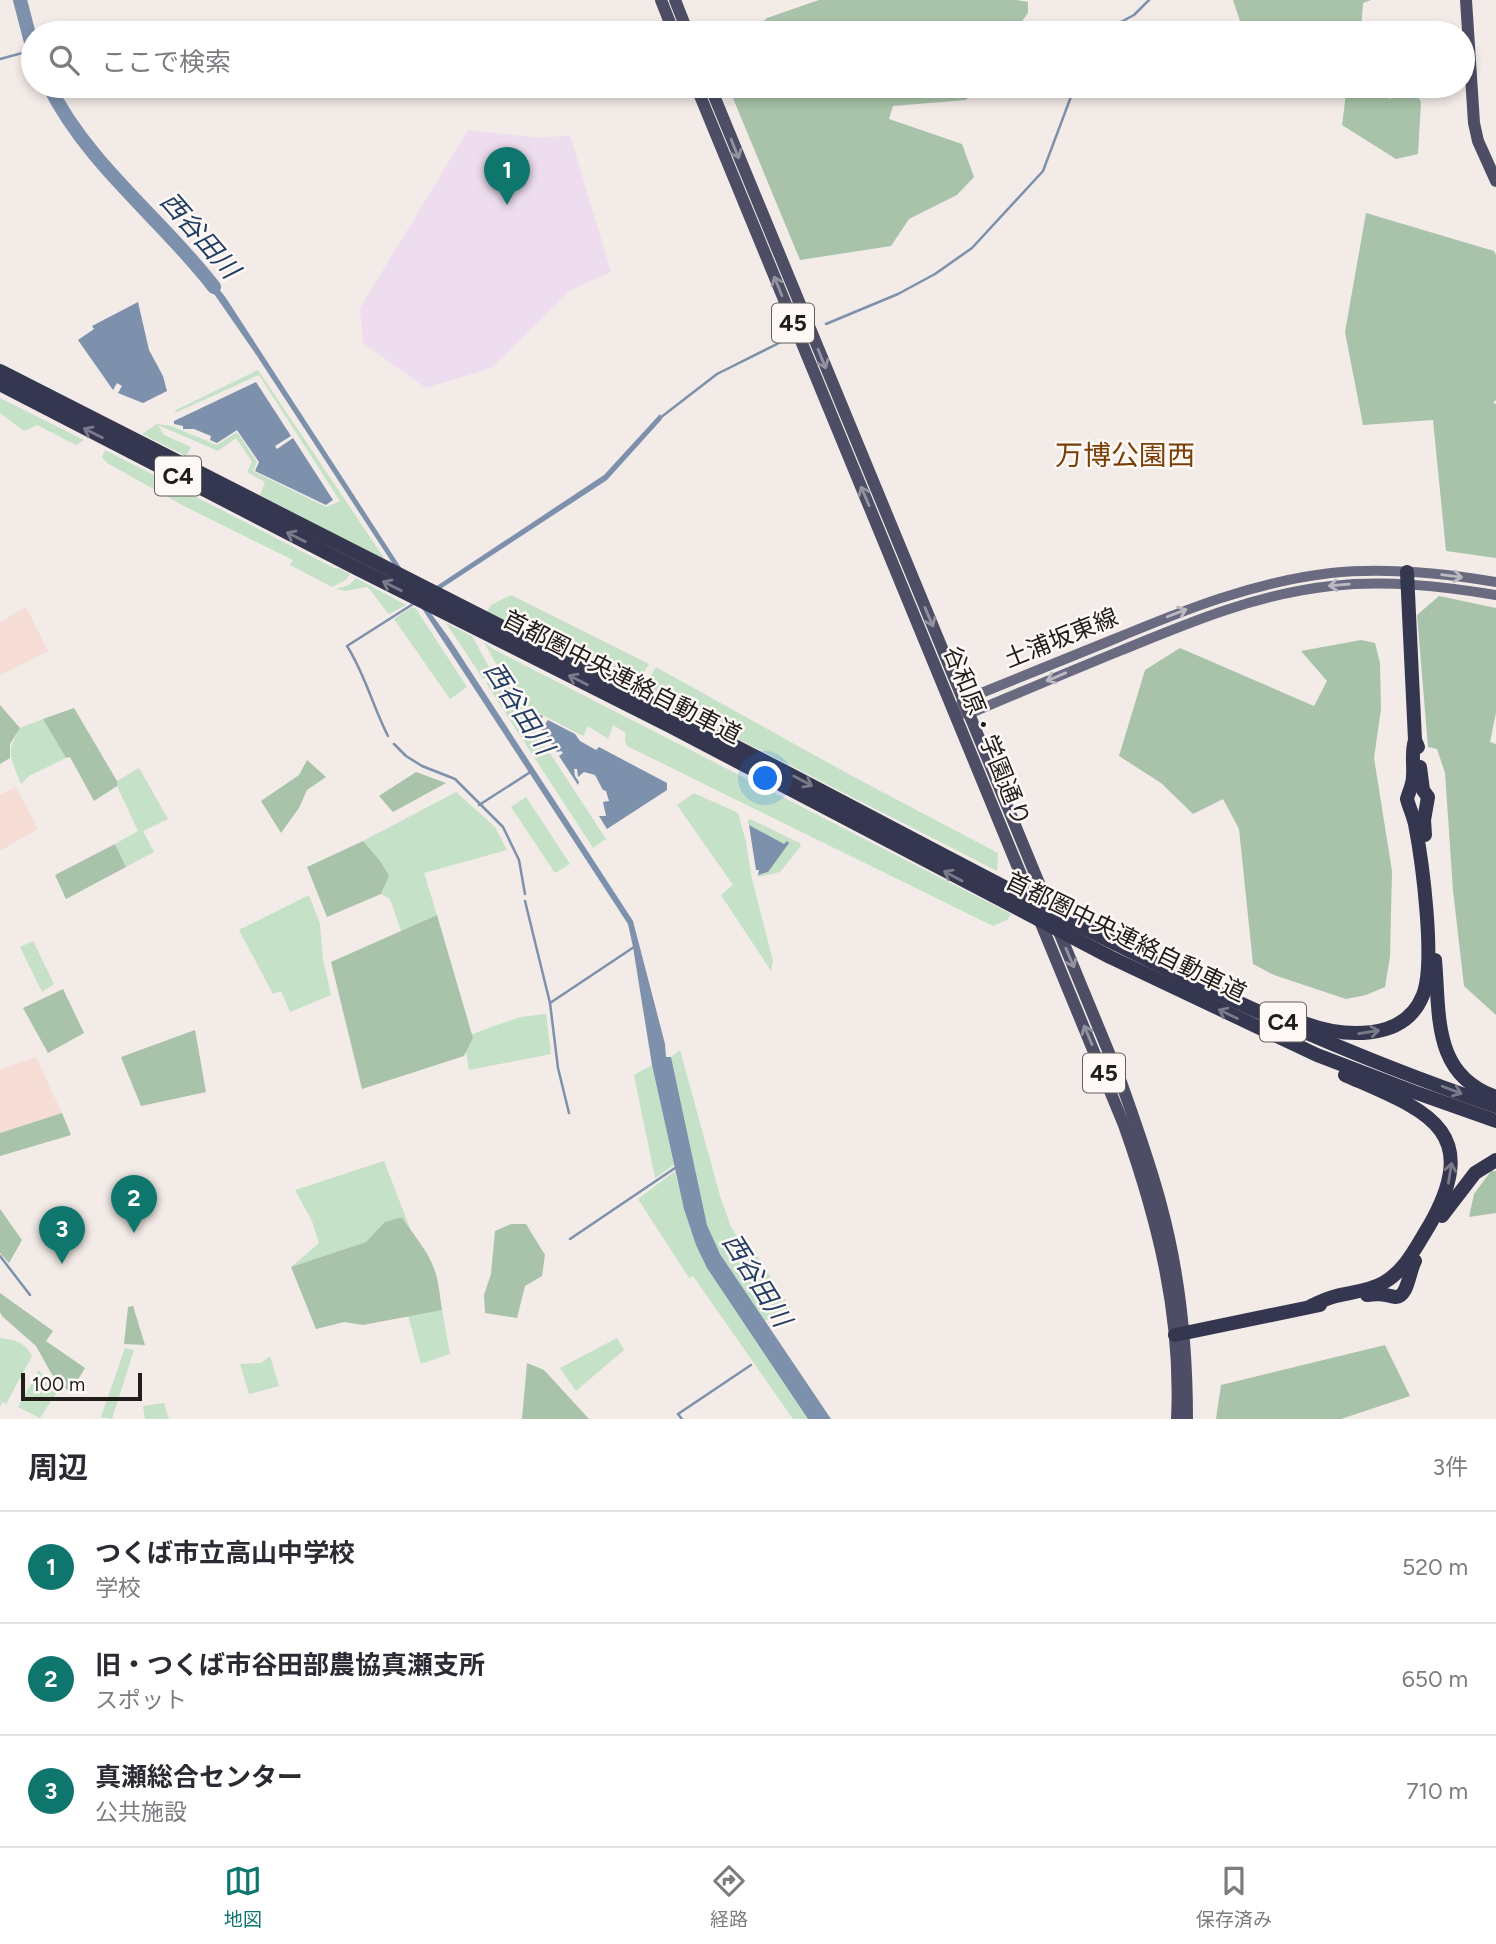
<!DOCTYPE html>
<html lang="ja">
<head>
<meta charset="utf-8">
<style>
	body { margin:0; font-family:Figtree,"Noto Sans JP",sans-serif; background:#f2f2f3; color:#2b2b33 }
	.scale { position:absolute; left:21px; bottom:18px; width:121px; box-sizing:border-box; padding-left:7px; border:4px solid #201d1b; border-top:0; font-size:19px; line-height:24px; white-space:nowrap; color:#201d1b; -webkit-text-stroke:5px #fef9f6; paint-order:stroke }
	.you { position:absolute; left:766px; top:779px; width:24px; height:24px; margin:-18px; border:5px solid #fff; border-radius:50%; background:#1a73e8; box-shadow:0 0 0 10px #1a73e833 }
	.badge { display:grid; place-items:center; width:46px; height:46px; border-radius:50%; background:#0f766e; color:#fff; font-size:23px; font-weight:700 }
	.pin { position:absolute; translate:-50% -58px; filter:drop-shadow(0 2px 4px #0008) }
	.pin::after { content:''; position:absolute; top:37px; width:24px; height:21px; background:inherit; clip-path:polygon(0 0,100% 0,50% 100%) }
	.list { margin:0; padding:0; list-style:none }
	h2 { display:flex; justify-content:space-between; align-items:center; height:91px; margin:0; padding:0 28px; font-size:30px }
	h2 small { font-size:23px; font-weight:400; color:#7c7c81 }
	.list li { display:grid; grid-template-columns:46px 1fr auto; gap:21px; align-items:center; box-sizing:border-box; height:112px; padding:0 28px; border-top:2px solid #e1e1e2 }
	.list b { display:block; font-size:26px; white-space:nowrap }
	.list p { margin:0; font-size:23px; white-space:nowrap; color:#7c7c81 }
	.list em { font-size:23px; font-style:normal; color:#7c7c81 }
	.icon { flex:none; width:38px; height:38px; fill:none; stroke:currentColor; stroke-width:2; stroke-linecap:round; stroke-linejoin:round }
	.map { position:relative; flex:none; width:1496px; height:1419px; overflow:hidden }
	.search { position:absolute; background:#fff; box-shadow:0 4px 10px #0003; left:21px; right:21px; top:21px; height:77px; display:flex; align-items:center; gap:18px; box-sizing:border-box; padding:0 24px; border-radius:38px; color:#7c7c81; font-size:26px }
	.sheet { height:427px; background:#fff }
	nav { display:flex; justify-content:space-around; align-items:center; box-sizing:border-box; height:98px; border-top:2px solid #e1e1e2; background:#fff; font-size:19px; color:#7c7c81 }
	nav a { display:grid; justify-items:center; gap:4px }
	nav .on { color:#0f766e }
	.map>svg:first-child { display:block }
	.commercial { fill:#f6ddd5 }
	.education { fill:#ede }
	.green { fill:#c5e1c7 }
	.forest { fill:#a8c3a9 }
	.water { fill:#7d90ac }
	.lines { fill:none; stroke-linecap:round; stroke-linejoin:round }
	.stream { stroke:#7d90ac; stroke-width:2.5 }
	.river { stroke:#7d90ac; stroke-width:14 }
	.secondary { stroke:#6a6b80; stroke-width:10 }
	.primary { stroke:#4d4e66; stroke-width:12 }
	.motorway { stroke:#353650; stroke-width:14 }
	.oneway { stroke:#9492a0 }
	.oneway2 { stroke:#7b7a8a }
	.oneway3 { stroke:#bbb9c1 }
	.labels { text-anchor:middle; stroke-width:5; stroke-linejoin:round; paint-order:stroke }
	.shield { fill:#fef9f6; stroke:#635f5d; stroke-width:2 }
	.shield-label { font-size:23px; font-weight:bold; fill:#201d1b }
	.street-label { font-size:24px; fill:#201d1b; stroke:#fef9f6 }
	.water-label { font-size:26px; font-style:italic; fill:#223e65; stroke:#fef9f6 }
	.quarter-label { font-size:28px; fill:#783f07; stroke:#fef9f6 }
</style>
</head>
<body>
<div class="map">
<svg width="1496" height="1419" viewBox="0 0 1496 1419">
	<rect width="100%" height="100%" fill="#f3ebe7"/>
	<!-- commercial -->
	<g class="commercial">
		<path d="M26 607 48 651 0 675V622Z"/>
		<path d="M16 787 38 829 0 851V795Z"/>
		<path d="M36 1057 62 1113 0 1133V1069Z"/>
	</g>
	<!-- education -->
	<path class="education" d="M468 130 542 138 570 135 611 272 571 290 491 368 426 388 363 343 360 308Z"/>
	<!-- green -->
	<g class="green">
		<path d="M258 370 386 561 260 495 265 482 247 472 252 462 236 438 218 451 158 425 164 435 191 447 186 456 142 434 157 424 171 426 217 445 237 432 257 462 253 471 326 507 340 501 259 375 175 413 176 410Z"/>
		<path d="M0 398 84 440 76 445 37 425 24 431 0 413Z"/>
		<path d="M105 450 336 569 338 568 350 574 346 580 332 587 290 565 293 560 184 506 107 463 102 457Z"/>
		<path d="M356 578 406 605 389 614C380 605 376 595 367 587L345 591 336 589 349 585Z"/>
		<path d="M511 595 649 664 642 676 648 680 656 667 663 671 852 776 998 853 997 871 619 678 486 613 491 605Z"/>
		<path d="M412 607 416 609 467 687 450 699 394 619Z"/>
		<path d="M446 623 472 636 490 669V673L483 679Z"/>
		<path d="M484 642 493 649 1011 914 1007 920 993 926 627 746 625 740 626 733 613 725 608 739 588 726 583 736 535 711 527 718 606 839 593 848 486 683 501 673Z"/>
		<path d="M43 719 66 758 29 776 21 784C11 758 5 754 20 728Z"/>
		<path d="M139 768 168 819 143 831 154 852 126 867 115 844 138 831 117 786V781Z"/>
		<path d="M456 792 495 827 507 850 424 873 437 915 401 931 390 899 381 894 389 876 381 862 363 841Z"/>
		<path d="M694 793 738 813 746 842 752 879 773 961 771 971 721 895 733 885 677 805Z"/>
		<path d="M526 797 570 864 555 873 511 807Z"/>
		<path d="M750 819 800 843 801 846 780 872 758 877V875L768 872 784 845 749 825 747 822Z"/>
		<path d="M309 895 320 924 323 959 331 995 290 1012 281 991 273 994 239 930Z"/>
		<path d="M33 941 54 984 42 992 20 947Z"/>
		<path d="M546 1014 551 1054 469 1070 466 1052 473 1038 472 1034 520 1017Z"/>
		<path d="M680 1050 720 1196 731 1227 740 1241 751 1247 790 1307 765 1321 720 1254 707 1225 671 1057Z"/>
		<path d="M652 1065 674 1165 655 1178 634 1075Z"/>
		<path d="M384 1161 411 1231 402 1217 386 1222 366 1242 291 1267 319 1243 312 1221 295 1190Z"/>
		<path d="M675 1171C683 1205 692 1237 707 1268L808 1419H793L693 1276 689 1278 638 1199Z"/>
		<path d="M442 1310 450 1354 421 1364 408 1315Z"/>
		<path d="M0 1338C15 1340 25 1342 32 1356L6 1404 2 1402 0 1407Z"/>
		<path d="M617 1338 624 1350 576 1391 560 1368Z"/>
		<path d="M125 1348 134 1350 112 1419 101 1417Z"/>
		<path d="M270 1356 279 1386 249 1394 240 1364 261 1363Z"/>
		<path d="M39 1370 57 1392 40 1418 18 1407Z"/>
		<path d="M164 1403 169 1419H145L143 1406Z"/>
	</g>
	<!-- forest -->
	<g class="forest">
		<path d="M819 0H1017L1028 2V13L1013 33H751L767 18Z"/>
		<path d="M1233 0H1371L1363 3 1361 33H1244Z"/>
		<path d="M728 86H976L966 100 893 106 889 119 962 144 974 177 957 195 909 219 891 246 800 260Z"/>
		<path d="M1347 86H1381L1389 99 1414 90 1421 102 1418 154 1396 159 1342 125Z"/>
		<path d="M1366 213 1494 251 1496 255V400L1493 403 1496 404V558L1446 551 1433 420 1363 425 1345 332Z"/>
		<path d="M1439 596 1496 608V713L1490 742 1496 744V1015L1464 986 1453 890 1445 773 1437 749 1428 747 1417 615Z"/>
		<path d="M1361 640 1375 643 1380 663 1381 709 1374 758 1392 871 1390 957 1385 987 1366 995 1346 999 1274 975 1253 964 1239 829 1223 799 1193 814 1161 783 1119 756 1145 670 1180 648 1314 706 1327 681 1301 651Z"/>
		<path d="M0 705 20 728 10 744V758L0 764Z"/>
		<path d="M74 708 117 781V786L94 801 70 757 66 758 43 719Z"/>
		<path d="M307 760 326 777 307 790 299 808 281 833 261 801 299 775Z"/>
		<path d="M416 772 446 783 393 812 379 796Z"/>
		<path d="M363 841 381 862 389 876 381 894 327 917 307 867Z"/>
		<path d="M115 844 126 867 66 899 55 875Z"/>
		<path d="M437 915 473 1038 464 1056 362 1089 331 962Z"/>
		<path d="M63 989 84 1033 48 1053 23 1008Z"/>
		<path d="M195 1030 206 1092 141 1106 121 1057Z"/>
		<path d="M62 1113 71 1135 0 1156V1133Z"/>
		<path d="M1491 1171H1496V1213L1469 1217 1474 1194Z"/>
		<path d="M0 1209 22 1240 9 1263 0 1253Z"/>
		<path d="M402 1217C413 1235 428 1250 435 1271 439 1283 440 1298 442 1310L363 1325 344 1322 316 1329 291 1267 366 1242 385 1222Z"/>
		<path d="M511 1224H526L545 1255 542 1276 525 1286 517 1318 485 1313 484 1295 491 1274 495 1231Z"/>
		<path d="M0 1293 53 1331 46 1341 85 1368 70 1393 51 1373 36 1346 2 1316 0 1312Z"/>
		<path d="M133 1306 145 1345 124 1344 128 1307Z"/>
		<path d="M1385 1345 1410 1396 1341 1419H1216L1221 1385Z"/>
		<path d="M527 1363 544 1370 589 1419H522Z"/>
	</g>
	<!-- water -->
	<g class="water">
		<path d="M205 271 226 298 420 597 604 475 660 414 662 419 607 480 422 601 449 638 633 921 665 1044 666 1057H671L707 1225 720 1254 831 1419H808L707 1268 696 1245 684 1209 652 1065 633 947 628 924 257 356 201 275Z"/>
		<path d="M138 302 149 350 163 376 167 391 143 403 118 393 122 386 117 383 113 390 78 340 94 329 92 326Z"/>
		<path d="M256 382 291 436 275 446 277 449 293 438 333 500 326 505 255 471 259 462 237 430 217 443 210 440 211 436 194 429H183V426L174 424V421Z"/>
		<path d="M533 712 543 716 540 722 545 724 548 720 575 734 580 741 596 750 599 747 667 783V790L607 829 599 816H606L603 802 609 801 606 791 603 790 595 775 584 772 578 777 577 769H574L575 776 579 782 578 785 559 756 563 753 561 751 557 752 531 714Z"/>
		<path d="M749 825 784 844 787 841 789 843 768 872 758 875 759 870H756Z"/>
	</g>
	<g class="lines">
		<!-- stream -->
		<g class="stream">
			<path d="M1100 33 1134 15 1149 0"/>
			<path d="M0 59 33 50"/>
			<path d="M826 324 898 294 935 274 972 248 1043 171 1075 86"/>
			<path d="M660 418 717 374 781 342"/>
			<path d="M388 736C373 707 365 674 347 646L413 604"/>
			<path d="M394 744 406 756 422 766 455 779 503 827 519 860 525 894"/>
			<path d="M479 805 532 771"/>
			<path d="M525 901 550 1003 558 1068 569 1113"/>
			<path d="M550 1003 634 947"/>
			<path d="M570 1239 678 1166"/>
			<path d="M0 1256 30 1295"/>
			<path d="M682 1419 678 1414 751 1365"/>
		</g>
		<!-- river -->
		<g class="river">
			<path d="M20 0 33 50"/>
			<path d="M49 86C88 165 162 219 214 287"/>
		</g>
		<!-- secondary -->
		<g class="secondary">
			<path d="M955 712 964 700C1013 680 1063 660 1112 640 1184 610 1253 582 1331 573 1386 567 1442 573 1496 582"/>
			<path d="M961 713 969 714C1020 692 1071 671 1122 650 1190 622 1257 594 1331 586 1387 580 1441 586 1496 595"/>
		</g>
		<!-- primary -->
		<g class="primary">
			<path d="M661 0 674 33"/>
			<path d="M675 0 688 33"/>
			<path d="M1466 0 1474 123 1478 141 1496 181"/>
			<path d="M696 86 1124 1125C1158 1221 1182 1316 1177 1419"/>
			<path d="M710 86 1121 1082C1135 1122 1150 1163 1161 1205 1180 1275 1187 1347 1187 1419"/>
		</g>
		<!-- motorway -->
		<g class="motorway">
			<path d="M0 371C263 506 528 639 791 775 1021 895 1249 1023 1496 1106"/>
			<path d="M0 384 356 568 670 726 1110 957 1317 1055 1414 1092 1496 1121"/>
			<path d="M1407 572 1415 740 1418 747"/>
			<path d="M1420 767 1423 790 1428 797 1424 820 1425 835"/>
			<path d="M1435 960C1440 1015 1432 1075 1496 1097"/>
			<path d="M1304 1023C1342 1037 1404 1043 1423 995 1436 963 1422 860 1415 824 1413 815 1409 807 1407 799 1409 791 1413 785 1413 776 1414 763 1411 753 1415 740"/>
			<path d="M1442 1216 1475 1173 1496 1160"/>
			<path d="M1367 1295C1379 1293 1385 1295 1395 1297 1408 1298 1409 1271 1415 1261"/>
			<path d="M1311 1306C1319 1302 1328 1298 1336 1296 1351 1292 1369 1291 1383 1283 1405 1271 1416 1247 1429 1226 1485 1128 1424 1110 1345 1075"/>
			<path d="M1175 1335 1320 1305"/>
		</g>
	</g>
	<!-- one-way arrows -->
	<defs><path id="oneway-shaft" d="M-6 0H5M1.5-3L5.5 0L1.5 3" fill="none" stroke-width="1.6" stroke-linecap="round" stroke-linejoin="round" transform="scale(1.75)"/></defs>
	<g class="oneway">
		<use href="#oneway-shaft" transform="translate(735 149) rotate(68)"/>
		<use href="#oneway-shaft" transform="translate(778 286) rotate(-112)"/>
		<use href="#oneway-shaft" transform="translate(822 359) rotate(68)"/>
		<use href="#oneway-shaft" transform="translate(865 496) rotate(-113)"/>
		<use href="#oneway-shaft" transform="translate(929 617) rotate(67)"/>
		<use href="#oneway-shaft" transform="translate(1070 958) rotate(67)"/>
		<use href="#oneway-shaft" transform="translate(1088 1035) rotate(-113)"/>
	</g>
	<g class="oneway2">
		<use href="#oneway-shaft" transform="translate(93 433) rotate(-153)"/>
		<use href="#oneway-shaft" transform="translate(296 537) rotate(-153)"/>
		<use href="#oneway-shaft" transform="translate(392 586) rotate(-153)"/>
		<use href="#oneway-shaft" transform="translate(578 680) rotate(-153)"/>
		<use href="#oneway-shaft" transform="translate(803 781) rotate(28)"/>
		<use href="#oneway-shaft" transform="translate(953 876) rotate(-152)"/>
		<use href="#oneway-shaft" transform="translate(1228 1014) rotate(-154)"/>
		<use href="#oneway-shaft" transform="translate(1369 1032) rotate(-9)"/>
		<use href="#oneway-shaft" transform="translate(1452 1090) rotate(21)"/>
		<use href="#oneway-shaft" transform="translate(1450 1173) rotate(-81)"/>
	</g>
	<g class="oneway3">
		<use href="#oneway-shaft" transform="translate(1452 576) rotate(7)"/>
		<use href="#oneway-shaft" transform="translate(1339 585) rotate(175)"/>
		<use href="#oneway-shaft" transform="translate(1177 613) rotate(-21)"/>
		<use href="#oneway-shaft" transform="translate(1056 677) rotate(157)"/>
	</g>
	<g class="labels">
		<!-- shield labels -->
		<g class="shield">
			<rect x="772" y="303.5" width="42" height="39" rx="5"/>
			<rect x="155" y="456.5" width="46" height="39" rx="5"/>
			<rect x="1260" y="1002.5" width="46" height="39" rx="5"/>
			<rect x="1083" y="1053.5" width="42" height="39" rx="5"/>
		</g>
		<g class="shield-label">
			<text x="793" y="331">45</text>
			<text x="178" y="484">C4</text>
			<text x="1283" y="1030">C4</text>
			<text x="1104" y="1081">45</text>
		</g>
		<!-- street labels -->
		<g class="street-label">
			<text transform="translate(1061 638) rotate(-22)" y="8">土浦坂東線</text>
			<text transform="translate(622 677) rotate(27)" y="8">首都圏中央連絡自動車道</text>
			<text transform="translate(987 736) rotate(68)" y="8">谷和原・学園通り</text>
			<text transform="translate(1126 937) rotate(26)" y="8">首都圏中央連絡自動車道</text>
		</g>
		<!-- water labels -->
		<g class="water-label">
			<text transform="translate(200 235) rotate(49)" y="9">西谷田川</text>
			<text transform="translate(519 708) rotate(57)" y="9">西谷田川</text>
			<text transform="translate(757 1280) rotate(58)" y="9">西谷田川</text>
		</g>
		<!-- quarter labels -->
		<g class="quarter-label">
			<text x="1125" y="465">万博公園西</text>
		</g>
	</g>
</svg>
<div class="scale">100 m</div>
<div class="you"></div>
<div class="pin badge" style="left:507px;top:205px">1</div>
<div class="pin badge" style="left:134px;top:1233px">2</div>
<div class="pin badge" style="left:62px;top:1264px">3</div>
<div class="search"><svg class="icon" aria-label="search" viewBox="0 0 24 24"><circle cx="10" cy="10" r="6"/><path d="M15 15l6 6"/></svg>ここで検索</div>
</div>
<section class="sheet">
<h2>周辺<small>3件</small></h2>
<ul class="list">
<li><span class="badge">1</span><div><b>つくば市立高山中学校</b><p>学校</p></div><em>520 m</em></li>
<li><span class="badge">2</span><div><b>旧・つくば市谷田部農協真瀬支所</b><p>スポット</p></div><em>650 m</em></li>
<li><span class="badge">3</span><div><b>真瀬総合センター</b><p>公共施設</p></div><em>710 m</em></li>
</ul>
</section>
<nav>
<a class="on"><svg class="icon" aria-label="map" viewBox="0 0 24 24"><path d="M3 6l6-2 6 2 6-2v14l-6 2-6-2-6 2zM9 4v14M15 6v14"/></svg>地図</a>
<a><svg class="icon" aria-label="directions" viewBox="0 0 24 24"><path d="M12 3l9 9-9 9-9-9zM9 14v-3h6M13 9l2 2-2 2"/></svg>経路</a>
<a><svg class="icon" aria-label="saved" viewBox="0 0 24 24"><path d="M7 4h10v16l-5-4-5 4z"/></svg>保存済み</a>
</nav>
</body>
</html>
